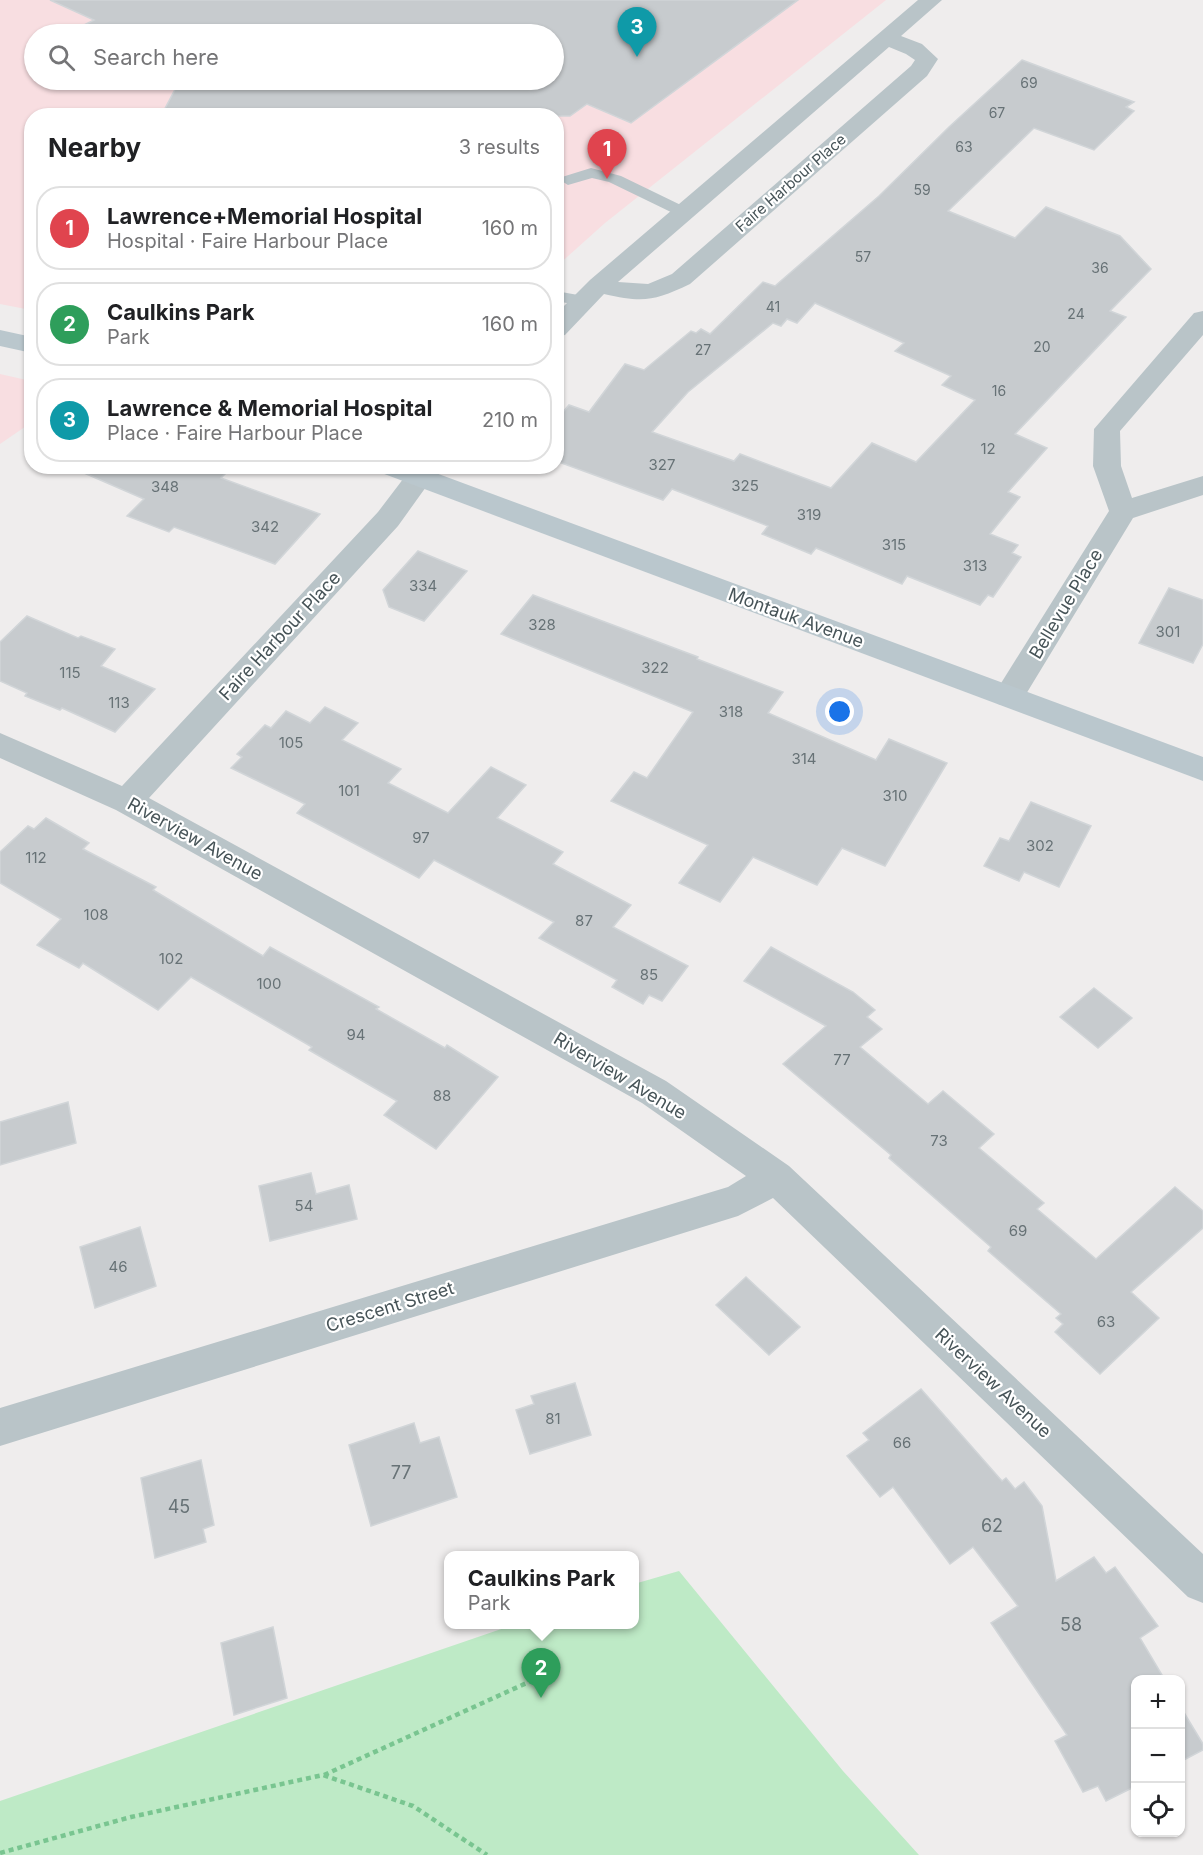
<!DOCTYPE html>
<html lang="en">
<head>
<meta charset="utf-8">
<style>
	body { margin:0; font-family:Inter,sans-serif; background:#f6f6f6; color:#202124 }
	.controls { position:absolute; right:18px; bottom:18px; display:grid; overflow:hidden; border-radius:12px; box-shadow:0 2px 4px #0004 }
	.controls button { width:54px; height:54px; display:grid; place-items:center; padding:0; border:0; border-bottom:2px solid #e0e0e0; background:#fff; color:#202124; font:30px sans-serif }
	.you { position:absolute; left:840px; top:712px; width:21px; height:21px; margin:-15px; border:4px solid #fff; border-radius:50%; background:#1a73e8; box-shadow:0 0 0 9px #1a73e833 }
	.badge { display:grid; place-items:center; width:39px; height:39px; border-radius:50%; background:#111827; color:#fff; font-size:20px; font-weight:700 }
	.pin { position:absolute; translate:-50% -50px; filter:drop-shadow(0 2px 3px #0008) }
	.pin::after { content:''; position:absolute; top:32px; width:21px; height:18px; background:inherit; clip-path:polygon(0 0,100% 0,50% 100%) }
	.popup { position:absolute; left:444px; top:1551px; width:195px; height:78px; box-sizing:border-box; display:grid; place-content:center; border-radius:12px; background:#fff; filter:drop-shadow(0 2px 4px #0005); font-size:20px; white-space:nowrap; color:#757577 }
	.popup b { font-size:22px; color:#202124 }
	.popup::after { content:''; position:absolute; left:50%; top:100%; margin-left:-12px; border:12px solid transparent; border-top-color:#fff }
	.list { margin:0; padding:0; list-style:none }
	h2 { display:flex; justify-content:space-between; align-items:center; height:78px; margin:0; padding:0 24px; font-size:26px }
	h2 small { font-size:20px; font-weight:400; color:#757577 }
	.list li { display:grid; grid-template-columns:39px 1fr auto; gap:18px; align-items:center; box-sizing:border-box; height:84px; margin:0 12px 12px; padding:0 12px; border:2px solid #e0e0e0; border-radius:24px }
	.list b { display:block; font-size:22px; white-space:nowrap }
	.list p { margin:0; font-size:20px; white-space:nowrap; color:#757577 }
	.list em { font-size:20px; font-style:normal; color:#757577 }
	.icon { flex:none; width:33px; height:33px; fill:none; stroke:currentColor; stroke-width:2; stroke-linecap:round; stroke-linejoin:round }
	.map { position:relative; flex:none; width:1203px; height:1855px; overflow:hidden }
	.search { position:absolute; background:#fff; box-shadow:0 2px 4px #0004; left:24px; top:24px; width:540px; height:66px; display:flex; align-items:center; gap:15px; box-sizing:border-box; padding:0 21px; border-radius:33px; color:#757577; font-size:22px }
	.panel { position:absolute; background:#fff; box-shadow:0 2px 4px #0004; left:24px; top:108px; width:540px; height:366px; border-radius:24px }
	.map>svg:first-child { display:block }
	.medical { fill:#f8dee1; fill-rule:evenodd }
	.green { fill:#beeac6 }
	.building { fill:#c7cbce; stroke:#d1d5d8; stroke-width:1.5; fill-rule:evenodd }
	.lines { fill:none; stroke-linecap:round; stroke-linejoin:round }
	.path { stroke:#79c590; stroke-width:4.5; stroke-dasharray:5 4; stroke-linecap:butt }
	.lane { fill:#b9c4c8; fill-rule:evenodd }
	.street { fill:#b9c4c8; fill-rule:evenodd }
	.secondary { fill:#bac7cd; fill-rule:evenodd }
	.labels { text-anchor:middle; stroke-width:4.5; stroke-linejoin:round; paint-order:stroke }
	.far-number-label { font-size:14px; fill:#677276 }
	.far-street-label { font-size:15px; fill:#475458; stroke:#fff }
	.number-label { font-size:15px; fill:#677276 }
	.street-label { font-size:18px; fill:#475458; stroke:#fff }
	.near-number-label { font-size:18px; fill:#677276 }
</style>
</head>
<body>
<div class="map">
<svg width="1203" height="1855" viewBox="0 0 1203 1855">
	<rect width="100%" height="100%" fill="#efeded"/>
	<!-- medical -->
	<g class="medical">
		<path d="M0 0H886L605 223 557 266 556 116H32L31 310 0 304ZM34 34H554V80H34Z"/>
		<path d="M0 374 31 381 32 422 0 444Z"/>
	</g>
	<!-- green -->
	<path class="green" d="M679 1571 843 1771 919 1855H0V1801L513 1625 634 1624V1584Z"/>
	<!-- building -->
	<g class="building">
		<path d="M50 0H798L631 123 587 104 570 116H161L180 80H554V34H104L84 25 94 20Z"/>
		<path d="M1022 60 1134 102 1126 107 1134 111 1094 150 1034 128 948 211 1015 238 1046 207 1120 236 1151 269 1110 311 1126 317 1015 434 1047 448 1008 492 1020 497 990 534 1018 545 1012 553 1021 557 993 597 988 595 980 605 907 576 902 584 816 548 811 554 762 534 768 526 672 489 663 500 556 461V420L569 405 589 412 625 364 644 370 691 331 696 333 701 329 710 334 763 282 775 286 879 196 949 127ZM815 303 904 343 895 351 951 376 942 385 975 400 916 462 872 443 831 488 740 454 734 461 652 432 688 392 773 323 781 326 787 319 797 323Z"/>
		<path d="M68 466H233L221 478 320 514 275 564 174 527 169 532 127 516 144 499Z"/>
		<path d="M418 551 467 571 424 621 389 607 383 590Z"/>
		<path d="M1169 588 1203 600V644L1193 663 1139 643Z"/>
		<path d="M533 595 698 657 697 659 783 692 768 713 876 760 889 739 947 763 885 866 842 848 817 885 753 857 720 902 679 883 708 845 611 801 634 772 647 778 693 712 501 634Z"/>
		<path d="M27 616 78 638 81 636 115 649 101 666 155 689 115 732 62 708 60 710 25 696 27 693 0 681V642Z"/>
		<path d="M325 707 358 723 342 740 401 769 388 783 448 813 491 767 526 785 497 818 563 852 553 864 631 905 613 927 688 966 662 1001 649 995 643 1004 612 987 617 980 539 938 554 922 434 860 419 878 297 813 305 804 231 768 242 757 237 754 265 725 271 728 286 711 310 723Z"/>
		<path d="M1031 802 1091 826 1059 887 1024 872 1019 881 984 866 1000 838 1009 841Z"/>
		<path d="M46 818 89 843 83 849 156 887 153 890 263 956 270 947 379 1007 376 1009 445 1048 447 1045 498 1077 436 1149 384 1115 397 1101 309 1050 312 1047 191 977 158 1010 83 963 79 968 37 945 61 919 0 883V852L28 826 34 829Z"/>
		<path d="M771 947 853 992 875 1010 867 1017 882 1029 860 1047 928 1104 943 1091 994 1134 979 1148 1044 1203 1037 1209 1096 1259 1175 1187 1203 1211V1228L1131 1292 1159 1318 1100 1374 1055 1332 1063 1324 1056 1318 1061 1314 988 1251 991 1247 889 1158 891 1155 783 1064 826 1026 744 981Z"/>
		<path d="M1094 988 1132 1018 1098 1048 1060 1017Z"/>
		<path d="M68 1102 76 1143 0 1165V1122Z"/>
		<path d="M311 1173 316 1194 349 1185 357 1219 270 1241 259 1186Z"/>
		<path d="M140 1227 156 1286 95 1308 80 1247Z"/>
		<path d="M746 1277 800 1327 769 1355 716 1305Z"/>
		<path d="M575 1383 591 1435 530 1454 516 1410 534 1404 531 1396Z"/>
		<path d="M921 1389 1002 1481 1006 1478 1015 1489 1024 1482 1042 1506 1056 1581 1094 1557 1106 1573 1115 1567 1158 1626 1140 1638 1165 1680H1136V1786L1106 1801 1098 1786 1083 1792 1055 1741 1067 1735 991 1623 1018 1606 973 1547 950 1564 893 1487 880 1497 847 1456 869 1440 863 1433Z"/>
		<path d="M414 1423 420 1443 439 1437 457 1497 371 1526 349 1445Z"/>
		<path d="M201 1460 214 1525 203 1529 206 1542 155 1558 141 1478Z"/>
		<path d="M273 1627 287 1698 234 1715 221 1643Z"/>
		<path d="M1180 1706 1203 1744V1750L1180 1762Z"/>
	</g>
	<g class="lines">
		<!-- path -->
		<g class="path">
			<path d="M324 1775 542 1676"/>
			<path d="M0 1853 131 1817 323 1775 413 1806 487 1855"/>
		</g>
		<!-- lane -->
		<g class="lane">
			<path d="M591 168 621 176 689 209 691 212 683 217 677 215 609 182 592 178 568 185 560 180 562 177Z"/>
			<path d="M556 291 589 297 592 301 589 305 583 306 556 301Z"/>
		</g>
		<!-- street -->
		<g class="street">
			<path d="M918 0H942L901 36 922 44 938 59 927 76 690 284C654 301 644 303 604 294L565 335 556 337V314L590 280ZM889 47 906 54 915 60 911 66 672 274 648 284 618 282Z"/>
			<path d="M1203 311V335L1120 431 1121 466 1132 498 1203 476V495L1133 518 1020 704 1009 707 998 704 994 696 998 688 1109 511 1093 466 1094 429 1194 313Z"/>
			<path d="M413 466H441L398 526 149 798 666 1081 789 1166 1203 1554V1603L1188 1597 773 1198 738 1216 0 1446V1408L728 1187 746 1176 642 1103 116 810 0 758V733L122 786 378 512Z"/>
		</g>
		<!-- secondary -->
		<g class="secondary">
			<path d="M0 330 32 337V353L0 346Z"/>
			<path d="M376 466H417L1203 757V781L379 472Z"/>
		</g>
	</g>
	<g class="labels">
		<!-- far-number labels -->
		<g class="far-number-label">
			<text x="1029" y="88">69</text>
			<text x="997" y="118">67</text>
			<text x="964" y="152">63</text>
			<text x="922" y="195">59</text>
			<text x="863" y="262">57</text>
			<text x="1100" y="273">36</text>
			<text x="773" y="312">41</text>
			<text x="1076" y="319">24</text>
			<text x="1042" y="352">20</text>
			<text x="703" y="355">27</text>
			<text x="999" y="396">16</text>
		</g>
		<!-- far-street labels -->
		<g class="far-street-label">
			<text transform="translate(791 183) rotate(-41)" y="5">Faire Harbour Place</text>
		</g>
		<!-- number labels -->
		<g class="number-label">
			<text x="988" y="454">12</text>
			<text x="662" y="470">327</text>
			<text x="745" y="491">325</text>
			<text x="165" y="492">348</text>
			<text x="809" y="520">319</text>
			<text x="265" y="532">342</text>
			<text x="894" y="550">315</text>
			<text x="975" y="571">313</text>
			<text x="423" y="591">334</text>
			<text x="542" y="630">328</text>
			<text x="1168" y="637">301</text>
			<text x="655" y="673">322</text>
			<text x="70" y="678">115</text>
			<text x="119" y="708">113</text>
			<text x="731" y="717">318</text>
			<text x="291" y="748">105</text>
			<text x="804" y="764">314</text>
			<text x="349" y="796">101</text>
			<text x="895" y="801">310</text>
			<text x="421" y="843">97</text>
			<text x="1040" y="851">302</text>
			<text x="36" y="863">112</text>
			<text x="96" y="920">108</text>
			<text x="584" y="926">87</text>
			<text x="171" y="964">102</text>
			<text x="649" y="980">85</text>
			<text x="269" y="989">100</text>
			<text x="356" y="1040">94</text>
			<text x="842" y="1065">77</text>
			<text x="442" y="1101">88</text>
			<text x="939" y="1146">73</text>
			<text x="304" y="1211">54</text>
			<text x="1018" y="1236">69</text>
			<text x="118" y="1272">46</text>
			<text x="1106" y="1327">63</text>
			<text x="553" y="1424">81</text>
			<text x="902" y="1448">66</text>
		</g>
		<!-- street labels -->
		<g class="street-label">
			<text transform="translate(1066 604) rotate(-59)" y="6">Bellevue Place</text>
			<text transform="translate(796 618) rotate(20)" y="6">Montauk Avenue</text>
			<text transform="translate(280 636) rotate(-47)" y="6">Faire Harbour Place</text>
			<text transform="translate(195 839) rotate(29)" y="6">Riverview Avenue</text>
			<text transform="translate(620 1076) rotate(31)" y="6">Riverview Avenue</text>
			<text transform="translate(390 1307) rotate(-17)" y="6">Crescent Street</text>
			<text transform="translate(993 1383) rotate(43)" y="6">Riverview Avenue</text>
		</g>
		<!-- near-number labels -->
		<g class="near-number-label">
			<text x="401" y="1479">77</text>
			<text x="179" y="1513">45</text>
			<text x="992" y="1532">62</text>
			<text x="1071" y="1631">58</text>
		</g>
	</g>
</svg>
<div class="controls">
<button>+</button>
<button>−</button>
<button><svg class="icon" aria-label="locate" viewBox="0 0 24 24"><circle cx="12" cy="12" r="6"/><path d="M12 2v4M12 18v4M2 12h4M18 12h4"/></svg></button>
</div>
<div class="you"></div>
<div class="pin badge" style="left:607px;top:179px;background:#e0444e">1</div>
<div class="pin badge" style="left:541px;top:1698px;background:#2e9e5b">2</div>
<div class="popup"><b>Caulkins Park</b>Park</div>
<div class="pin badge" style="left:637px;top:57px;background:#0f9aa8">3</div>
<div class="search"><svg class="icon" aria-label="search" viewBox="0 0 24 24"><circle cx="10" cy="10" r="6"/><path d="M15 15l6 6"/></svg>Search here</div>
<section class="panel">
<h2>Nearby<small>3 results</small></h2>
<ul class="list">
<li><span class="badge" style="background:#e0444e">1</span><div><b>Lawrence+Memorial Hospital</b><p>Hospital · Faire Harbour Place</p></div><em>160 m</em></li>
<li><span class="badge" style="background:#2e9e5b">2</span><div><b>Caulkins Park</b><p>Park</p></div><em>160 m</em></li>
<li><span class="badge" style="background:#0f9aa8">3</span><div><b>Lawrence &amp; Memorial Hospital</b><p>Place · Faire Harbour Place</p></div><em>210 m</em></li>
</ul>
</section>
</div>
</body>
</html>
